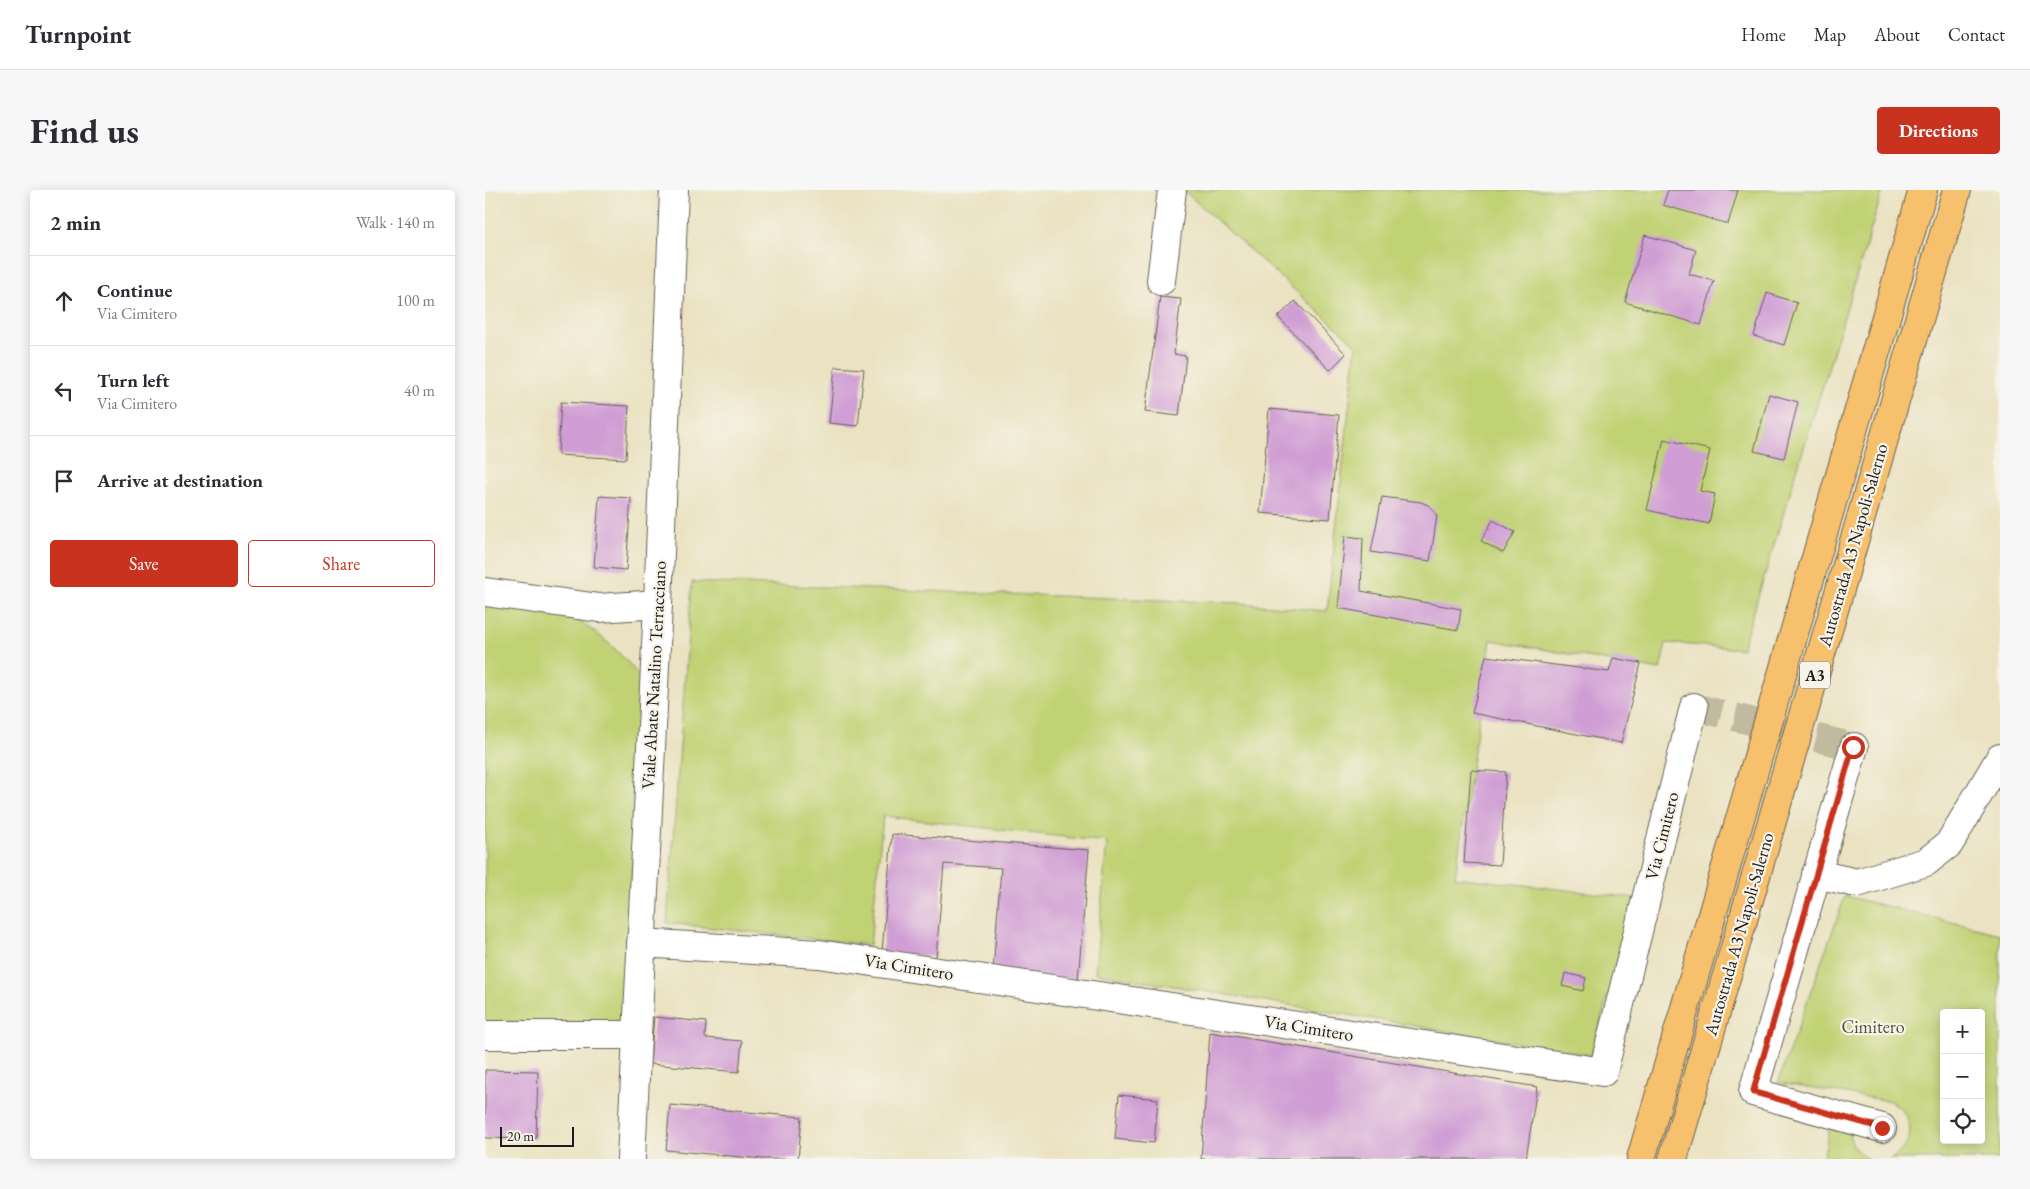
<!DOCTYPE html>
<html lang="en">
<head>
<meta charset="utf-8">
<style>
	body { margin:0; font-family:"EB Garamond",serif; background:#f7f7f7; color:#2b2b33 }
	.controls { position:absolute; right:15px; bottom:15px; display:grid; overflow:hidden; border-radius:5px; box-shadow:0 2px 12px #0003 }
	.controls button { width:45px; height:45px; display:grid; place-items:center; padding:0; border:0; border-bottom:1px solid #e1e1e2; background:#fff; color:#2b2b33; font:25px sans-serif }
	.scale { position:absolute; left:15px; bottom:12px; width:74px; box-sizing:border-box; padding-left:5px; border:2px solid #1c1c1c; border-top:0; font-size:14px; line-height:18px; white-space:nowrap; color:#1c1c1c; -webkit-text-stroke:4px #f7f3e8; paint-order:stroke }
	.stop { position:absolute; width:15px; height:15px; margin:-11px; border:4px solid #c8321e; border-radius:50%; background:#fff }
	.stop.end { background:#c8321e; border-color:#fff; box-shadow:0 1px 5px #0008 }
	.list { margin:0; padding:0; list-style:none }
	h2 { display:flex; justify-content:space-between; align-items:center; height:65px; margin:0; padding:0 20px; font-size:21px }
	h2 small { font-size:16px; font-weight:400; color:#7c7c81 }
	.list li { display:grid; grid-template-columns:32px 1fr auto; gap:15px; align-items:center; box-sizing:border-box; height:90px; padding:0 20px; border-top:1px solid #e1e1e2 }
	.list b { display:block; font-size:19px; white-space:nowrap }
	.list p { margin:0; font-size:16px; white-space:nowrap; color:#7c7c81 }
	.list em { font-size:16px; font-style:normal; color:#7c7c81 }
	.actions { display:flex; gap:10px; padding:15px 20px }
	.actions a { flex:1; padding:11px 0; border:1px solid #c8321e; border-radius:5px; text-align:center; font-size:18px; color:#c8321e }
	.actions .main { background:#c8321e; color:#fff }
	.icon { flex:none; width:28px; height:28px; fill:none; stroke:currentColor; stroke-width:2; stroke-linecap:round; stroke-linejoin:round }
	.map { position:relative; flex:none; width:1515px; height:969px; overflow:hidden; border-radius:5px }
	header { display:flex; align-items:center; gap:30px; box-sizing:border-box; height:70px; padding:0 25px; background:#fff; border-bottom:1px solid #e1e1e2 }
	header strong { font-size:24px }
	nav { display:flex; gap:28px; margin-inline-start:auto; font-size:18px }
	.intro { display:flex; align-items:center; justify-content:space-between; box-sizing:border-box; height:120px; padding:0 30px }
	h1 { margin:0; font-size:35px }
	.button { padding:12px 22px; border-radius:5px; background:#c8321e; color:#fff; font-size:18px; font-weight:700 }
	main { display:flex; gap:30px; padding:0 30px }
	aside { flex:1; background:#fff; border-radius:5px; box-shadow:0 2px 12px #0003 }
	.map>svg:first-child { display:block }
	.green { fill:#c1d275; stroke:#6e7748; fill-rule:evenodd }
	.building { fill:#d09ed4 }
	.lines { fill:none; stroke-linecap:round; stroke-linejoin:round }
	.minor-tunnel { stroke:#c1baa0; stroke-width:28; stroke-dasharray:28 14; stroke-linecap:butt }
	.minor-casing { stroke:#646156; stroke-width:30 }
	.highway-casing { stroke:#646156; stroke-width:30 }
	.minor { stroke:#fff; stroke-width:28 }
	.highway { stroke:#f7c06c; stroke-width:28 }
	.route { stroke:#c8321e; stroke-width:6 }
	.labels { text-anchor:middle; stroke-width:4.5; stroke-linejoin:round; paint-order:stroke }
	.shield { fill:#f7f3e8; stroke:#5e5c59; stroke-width:1 }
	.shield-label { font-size:16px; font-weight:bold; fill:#1c1c1c }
	.street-label { font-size:18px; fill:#1c1c1c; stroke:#f7f3e8 }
	.park-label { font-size:18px; fill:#4e5337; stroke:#f7f3e8 }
</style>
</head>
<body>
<header>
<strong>Turnpoint</strong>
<nav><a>Home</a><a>Map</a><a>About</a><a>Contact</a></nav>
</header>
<div class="intro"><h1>Find us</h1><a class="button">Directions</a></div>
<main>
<aside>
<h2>2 min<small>Walk · 140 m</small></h2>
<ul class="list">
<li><svg class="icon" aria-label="ahead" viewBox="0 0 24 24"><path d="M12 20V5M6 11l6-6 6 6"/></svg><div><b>Continue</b><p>Via Cimitero</p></div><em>100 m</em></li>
<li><svg class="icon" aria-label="left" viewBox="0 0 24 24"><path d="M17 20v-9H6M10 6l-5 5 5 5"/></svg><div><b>Turn left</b><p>Via Cimitero</p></div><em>40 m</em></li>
<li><svg class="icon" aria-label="arrive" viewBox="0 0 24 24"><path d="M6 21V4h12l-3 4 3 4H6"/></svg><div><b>Arrive at destination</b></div></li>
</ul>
<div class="actions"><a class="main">Save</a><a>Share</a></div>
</aside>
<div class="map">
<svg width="1515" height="969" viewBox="0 0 1515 969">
	<rect width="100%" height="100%" fill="#f7f3e8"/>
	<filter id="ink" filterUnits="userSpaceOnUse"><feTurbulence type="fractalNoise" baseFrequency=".02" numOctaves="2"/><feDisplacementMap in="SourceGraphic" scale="10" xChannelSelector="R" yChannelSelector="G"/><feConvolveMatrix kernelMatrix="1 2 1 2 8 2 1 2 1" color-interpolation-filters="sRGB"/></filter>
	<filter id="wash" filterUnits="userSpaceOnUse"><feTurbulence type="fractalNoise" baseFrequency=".0096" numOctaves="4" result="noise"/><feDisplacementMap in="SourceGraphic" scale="20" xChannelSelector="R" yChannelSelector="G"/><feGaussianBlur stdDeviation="1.12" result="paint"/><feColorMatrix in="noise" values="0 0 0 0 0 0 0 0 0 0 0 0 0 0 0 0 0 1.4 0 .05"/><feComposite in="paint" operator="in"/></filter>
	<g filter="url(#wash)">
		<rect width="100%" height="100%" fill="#eae2c1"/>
		<!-- green -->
		<g class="green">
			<path d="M698 0H1398L1257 459 1181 453 1175 480 1006 450 970 687 1151 708 1106 865 610 783 622 652 398 626 385 755 182 733 207 392 754 413 842 421 871 155Z"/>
			<path d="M0 412C22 415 52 416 73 422 104 432 140 465 158 492L138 833 0 832Z"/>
			<path d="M1360 706 1515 744V969H1405C1432 955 1431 926 1405 911L1293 893ZM1459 823H1496V950H1459Z"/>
			<path d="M1344 939 1364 943C1367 956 1371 962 1383 969H1338Z"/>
		</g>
		<g id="blocks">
			<!-- building -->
			<g class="building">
				<path d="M1183 0H1253L1243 34 1178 15Z"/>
				<path d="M1160 45 1211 60 1204 84 1229 91 1216 135 1140 112Z"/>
				<path d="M1282 103 1312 113 1299 155 1269 146Z"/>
				<path d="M675 107 696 109 689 164 701 166 694 226 660 222Z"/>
				<path d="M810 111 861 164 845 180 793 127Z"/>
				<path d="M350 177 379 179 373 236 344 233Z"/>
				<path d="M1284 204 1313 212 1299 268 1269 261Z"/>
				<path d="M76 212 144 216 141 269 73 265Z"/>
				<path d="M784 219 854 225 845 329 775 323Z"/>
				<path d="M1179 249 1225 260 1215 301 1230 304 1224 334 1162 320Z"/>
				<path d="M114 306 146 308 141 380 109 377Z"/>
				<path d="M897 307 936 312 943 315 948 319 952 326 945 371 886 362Z"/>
				<path d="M1008 330 1030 342 1018 363 996 351Z"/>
				<path d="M860 346 878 348 876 401 976 419 973 440 853 418Z"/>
				<path d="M1001 466 1124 482 1128 468 1156 473 1136 553 987 523Z"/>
				<path d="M986 580 1021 582 1015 675 979 673Z"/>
				<path d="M407 644 604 660 593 789 508 782 516 678 459 674 451 767 397 762Z"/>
				<path d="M1080 783 1101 788 1098 801 1077 796Z"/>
				<path d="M169 827 221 832 220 848 257 851 254 882 165 874Z"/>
				<path d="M725 842 1052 897 1041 969H716Z"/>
				<path d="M0 880 53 881 51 949 0 948Z"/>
				<path d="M634 905 673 909 669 953 630 949Z"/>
				<path d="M185 915 317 927 313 969H278L181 960Z"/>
			</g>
		</g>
	</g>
	<g filter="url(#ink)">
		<use href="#blocks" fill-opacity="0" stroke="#646156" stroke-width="1"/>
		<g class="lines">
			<!-- minor-tunnel -->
			<path class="minor-tunnel" d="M1209 517 1369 557"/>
			<defs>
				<g id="minor">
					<path d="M676 91 687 0"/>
					<path d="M0 402 114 418 173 414"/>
					<path d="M1369 557 1268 902 1397 938"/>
					<path d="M1331 684 1372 693 1441 672 1464 654 1515 568"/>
					<path d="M156 753 334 764 1118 882 1209 517"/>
					<path d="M0 845H152"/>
					<path d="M146 969 173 414 189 0"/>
				</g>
				<g id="highway">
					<path d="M1156 969 1438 0"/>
					<path d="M1188 969 1472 0"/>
				</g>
			</defs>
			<!-- minor casing -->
			<use href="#minor" class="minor-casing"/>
			<!-- highway casing -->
			<use href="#highway" class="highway-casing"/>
			<!-- minor -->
			<use href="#minor" class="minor"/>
			<!-- highway -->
			<use href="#highway" class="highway"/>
		</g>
	</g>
	<g class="lines" filter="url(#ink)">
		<!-- route -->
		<path class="route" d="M1368 557 1268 902 1397 938"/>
	</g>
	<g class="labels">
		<!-- shield labels -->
		<rect class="shield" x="1315" y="471.5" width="30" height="27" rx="4"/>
		<g class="shield-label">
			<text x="1330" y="491">A3</text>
		</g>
		<!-- street labels -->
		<g class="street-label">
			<text transform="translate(1368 355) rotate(-74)" y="6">Autostrada A3 Napoli-Salerno</text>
			<text transform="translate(169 485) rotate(-87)" y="6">Viale Abate Natalino Terracciano</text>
			<text transform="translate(1177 646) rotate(-76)" y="6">Via Cimitero</text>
			<text transform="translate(1254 744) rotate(-74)" y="6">Autostrada A3 Napoli-Salerno</text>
			<text transform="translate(424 777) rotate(9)" y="6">Via Cimitero</text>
			<text transform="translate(824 838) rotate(9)" y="6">Via Cimitero</text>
		</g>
		<!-- park labels -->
		<g class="park-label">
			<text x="1388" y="843">Cimitero</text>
		</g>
	</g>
</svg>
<div class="controls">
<button>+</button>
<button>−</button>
<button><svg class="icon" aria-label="locate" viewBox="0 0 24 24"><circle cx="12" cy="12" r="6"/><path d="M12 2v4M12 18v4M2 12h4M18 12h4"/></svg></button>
</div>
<div class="scale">20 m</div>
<div class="stop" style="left:1368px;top:557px"></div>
<div class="stop end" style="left:1397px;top:938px"></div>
</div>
</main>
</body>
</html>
